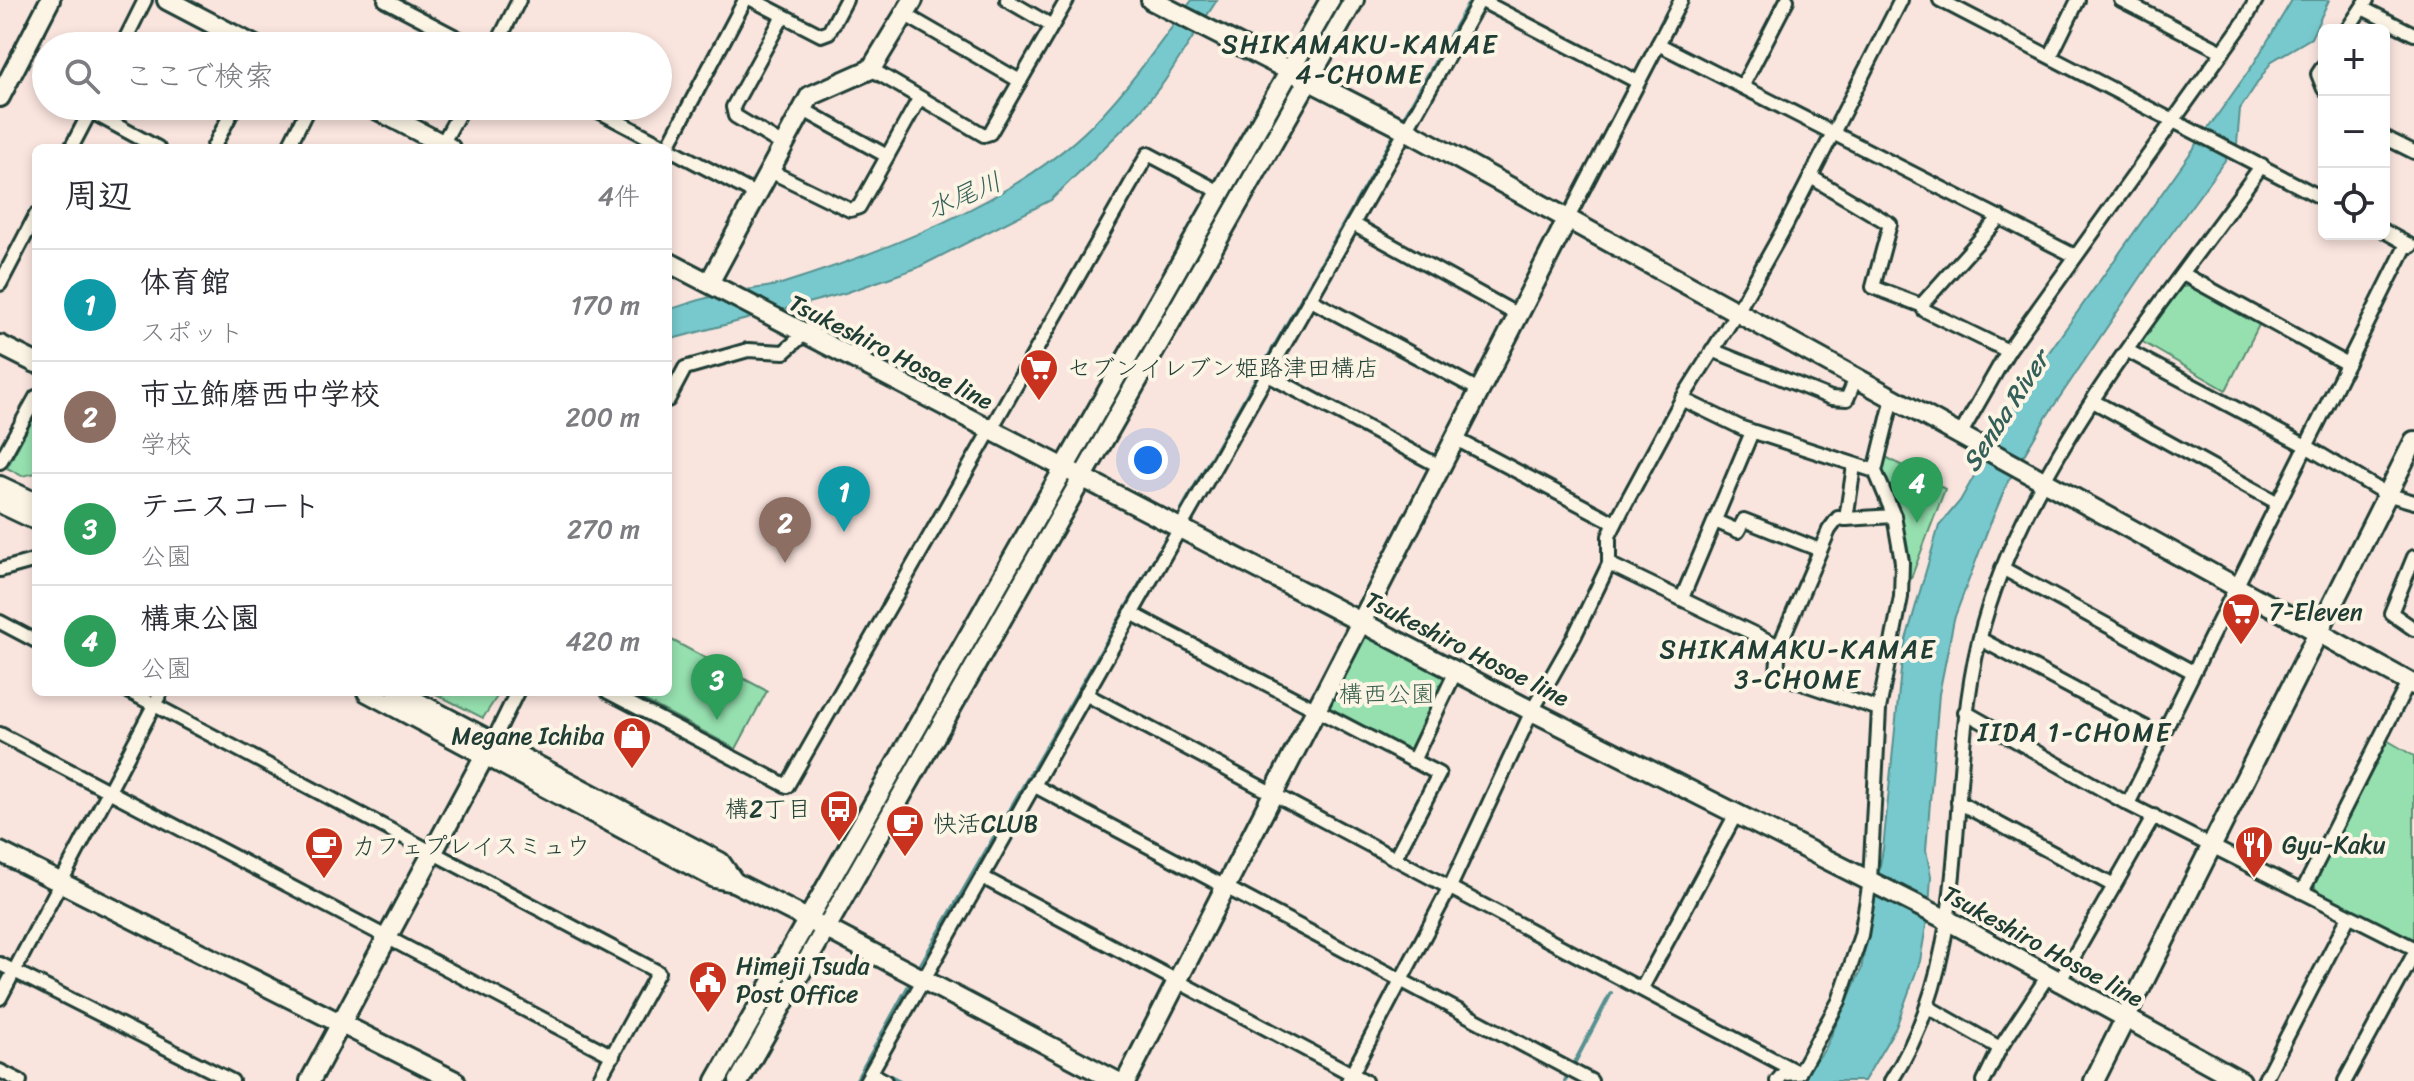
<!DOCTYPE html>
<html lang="ja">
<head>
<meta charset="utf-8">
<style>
	body { margin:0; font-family:Sriracha,"Klee One",sans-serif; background:#f2f2f3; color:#2b2b33 }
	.controls { position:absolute; right:24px; top:24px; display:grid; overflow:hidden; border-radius:12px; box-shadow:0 4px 12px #0003 }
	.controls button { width:72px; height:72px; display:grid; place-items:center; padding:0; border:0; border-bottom:2px solid #e1e1e2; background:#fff; color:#2b2b33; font:40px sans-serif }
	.you { position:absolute; left:1148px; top:460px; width:28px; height:28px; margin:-20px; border:6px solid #fff; border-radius:50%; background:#1a73e8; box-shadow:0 0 0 12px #1a73e833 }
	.badge { display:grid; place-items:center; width:52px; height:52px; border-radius:50%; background:#0f766e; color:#fff; font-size:26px; font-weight:700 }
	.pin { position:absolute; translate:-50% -66px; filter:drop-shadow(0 2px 4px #0008) }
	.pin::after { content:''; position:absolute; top:42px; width:28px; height:24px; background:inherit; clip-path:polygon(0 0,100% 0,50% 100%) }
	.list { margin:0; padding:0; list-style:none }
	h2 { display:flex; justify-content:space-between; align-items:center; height:104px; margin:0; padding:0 32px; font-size:34px }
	h2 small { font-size:26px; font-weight:400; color:#7c7c81 }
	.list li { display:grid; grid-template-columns:52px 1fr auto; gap:24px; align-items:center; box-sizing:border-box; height:112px; padding:0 32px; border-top:2px solid #e1e1e2 }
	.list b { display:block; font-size:30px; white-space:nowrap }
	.list p { margin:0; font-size:26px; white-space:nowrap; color:#7c7c81 }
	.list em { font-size:26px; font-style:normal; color:#7c7c81 }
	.icon { flex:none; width:44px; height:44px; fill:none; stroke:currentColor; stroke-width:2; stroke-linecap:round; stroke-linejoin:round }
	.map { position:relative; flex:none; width:2414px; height:1081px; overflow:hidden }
	.search { position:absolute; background:#fff; box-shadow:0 4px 12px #0003; left:32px; top:32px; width:640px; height:88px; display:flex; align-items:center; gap:20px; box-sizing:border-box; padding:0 28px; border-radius:44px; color:#7c7c81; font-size:30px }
	.panel { position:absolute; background:#fff; box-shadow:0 4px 12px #0003; left:32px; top:144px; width:640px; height:552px; border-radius:12px }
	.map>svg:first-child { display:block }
	.green { fill:#96e0af; stroke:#5a8e72; stroke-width:2 }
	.water { fill:#78c9cd; stroke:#549190; stroke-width:2 }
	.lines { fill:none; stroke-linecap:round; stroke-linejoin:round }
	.stream { stroke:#549190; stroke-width:4 }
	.street-casing { stroke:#1f3d34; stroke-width:18 }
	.secondary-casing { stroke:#1f3d34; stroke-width:24 }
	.street { stroke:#fcf5e5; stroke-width:12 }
	.secondary { stroke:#fcf5e5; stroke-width:18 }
	.labels { text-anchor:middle; stroke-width:8; stroke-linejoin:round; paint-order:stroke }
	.street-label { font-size:24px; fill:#1f3d34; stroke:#fcf5e5 }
	.poi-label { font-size:24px; fill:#1f3d34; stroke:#fcf5e5; text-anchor:start }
	.park-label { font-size:24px; fill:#375e4d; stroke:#fcf5e5 }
	.neighbourhood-label { font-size:26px; letter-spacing:2px; fill:#1f3d34; stroke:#fcf5e5 }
	.water-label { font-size:26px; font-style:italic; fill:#35605a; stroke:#fcf5e5 }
</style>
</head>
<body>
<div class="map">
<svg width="2414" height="1081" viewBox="0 0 2414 1081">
	<rect width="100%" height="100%" fill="#fae4de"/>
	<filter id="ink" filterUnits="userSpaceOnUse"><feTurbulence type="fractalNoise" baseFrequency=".0125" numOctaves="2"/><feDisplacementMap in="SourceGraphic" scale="16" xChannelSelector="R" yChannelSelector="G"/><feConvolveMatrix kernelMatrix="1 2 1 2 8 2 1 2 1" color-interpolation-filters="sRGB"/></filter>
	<g filter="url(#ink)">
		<!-- green -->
		<g class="green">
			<path d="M2189 286 2260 323 2226 390 2141 341 2182 287Z"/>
			<path d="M36 413V473L22 476 7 468Z"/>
			<path d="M1884 456 1945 489 1908 586 1899 511 1882 475Z"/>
			<path d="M1363 635 1448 679 1412 752 1326 709Z"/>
			<path d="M668 638 767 691 736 749 629 692H668Z"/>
			<path d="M432 692H500L483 718Z"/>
			<path d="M2385 739 2414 756V940L2317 892 2314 884Z"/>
		</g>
		<!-- water -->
		<g class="water">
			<path d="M1192 0H1217L1164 82 1136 116 1051 200 917 268 845 293 668 340V310C687 304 707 297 727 293 744 289 763 289 781 284 883 252 1017 201 1093 124 1130 86 1161 42 1192 0Z"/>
			<path d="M2292 0H2329L2311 38 2272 61 2240 109 2237 144 2155 256 2047 416 2007 484 1988 529 1954 619 1939 694 1926 850 1931 876 1929 909 1920 961 1896 1027 1864 1081H1801L1825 1049 1861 970 1883 849 1903 650 1939 526 1960 501 2025 386 2253 65Z"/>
		</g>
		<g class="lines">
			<!-- stream -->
			<g class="stream">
				<path d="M1402 121 1468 4"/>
				<path d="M1182 509 1396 132"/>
				<path d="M917 971 1165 540"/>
				<path d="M875 1068 900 1081"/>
				<path d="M856 1081 913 978"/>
				<path d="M1565 1081 1611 993"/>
			</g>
			<defs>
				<g id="street">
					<path d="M385 0 473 46"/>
					<path d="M753 0 821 35 829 32 846 0"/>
					<path d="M1007 0 1052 26"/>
					<path d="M1480 0 1638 82"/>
					<path d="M1940 0 2324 199"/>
					<path d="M2121 0 2223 52"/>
					<path d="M2362 8 2414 34"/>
					<path d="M904 14 1020 81"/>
					<path d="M783 16 733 107 735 116 783 145"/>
					<path d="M2347 30 2367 0"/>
					<path d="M1658 44 2075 256"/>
					<path d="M122 46 145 0"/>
					<path d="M496 46 519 0"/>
					<path d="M2051 55 2078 0"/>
					<path d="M2324 65 2318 74 2324 89"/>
					<path d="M871 69 984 135 990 133 1067 0"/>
					<path d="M1743 85 1787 0"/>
					<path d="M589 106 757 195"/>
					<path d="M802 109 887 156"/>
					<path d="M90 111 158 148"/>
					<path d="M2384 137 2414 152"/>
					<path d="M71 148 93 106"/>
					<path d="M213 148 235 106"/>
					<path d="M288 148 309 106"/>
					<path d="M440 148 463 106"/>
					<path d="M667 148 745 0"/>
					<path d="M770 171 850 210 859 207 919 99"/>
					<path d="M1811 177 1890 224 1873 287 1923 306"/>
					<path d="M2000 217 1923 303 1924 310 2008 351"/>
					<path d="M1567 220 1681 0"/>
					<path d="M1353 224 1518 315"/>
					<path d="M2384 231 2411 246"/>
					<path d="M2183 274 2347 364"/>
					<path d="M0 284 36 215"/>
					<path d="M1309 299 1479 390"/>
					<path d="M1712 350 1831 398 1847 399 1856 378"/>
					<path d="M2128 351 2306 446 2386 494 2414 502"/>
					<path d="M1268 375 1439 466"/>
					<path d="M1682 399 1742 428 1875 471"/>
					<path d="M668 400 685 368 748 350 784 352 804 334"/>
					<path d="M2093 401 2278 503"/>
					<path d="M1960 435 2008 351 2244 22 2256 0"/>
					<path d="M1454 438 1615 523"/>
					<path d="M0 462 36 397"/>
					<path d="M1846 519 1894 516"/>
					<path d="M1715 521 1738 531 1744 520 1820 550"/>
					<path d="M2414 557 2391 613 2414 629"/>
					<path d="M1609 564 1779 646 1777 672 1784 677 1879 709"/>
					<path d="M2002 568 2193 672"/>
					<path d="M0 570 36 560"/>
					<path d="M1682 598 1752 432"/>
					<path d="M1131 613 1439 774 1395 858"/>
					<path d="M0 622 36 641"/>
					<path d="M1980 639 2160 735"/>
					<path d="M1779 646 1829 530 1838 518 1846 519 1854 466"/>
					<path d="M130 692 658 972 598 1081"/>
					<path d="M608 692 787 786 1148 154 1222 193"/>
					<path d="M1085 694 1799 1073"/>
					<path d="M1965 712 2128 804 2414 948"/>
					<path d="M0 734 613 1056"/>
					<path d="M491 745 517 692"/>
					<path d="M1413 761 1456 671"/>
					<path d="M1033 785 1591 1081"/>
					<path d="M1958 802 2114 886"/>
					<path d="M2128 804 2407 244"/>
					<path d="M982 877 1365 1081"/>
					<path d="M2302 892 2409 681"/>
					<path d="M0 964 232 1081"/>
					<path d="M2058 984 2154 816"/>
					<path d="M1642 988 1737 812"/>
					<path d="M0 998 161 692"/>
					<path d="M1928 1007 2000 1048 1984 1081"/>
					<path d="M2000 1048 2047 977"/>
					<path d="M0 1071 20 1081"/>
					<path d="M871 1073 885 1081"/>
					<path d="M1799 1073 1839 1001 1861 935 1870 881 1879 709 1901 597 1902 562 1894 516 1875 471 1893 398"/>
					<path d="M866 1081 1480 0"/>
					<path d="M1348 1081 1450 887 1532 711 1574 637 1609 564V536L1621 512 1682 399 1737 312 1786 225 1901 0"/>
					<path d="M1777 1081 1783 1074 1799 1073"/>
					<path d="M1891 1081C1976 950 1944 786 1979 641 2021 469 2160 307 2262 165"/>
					<path d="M2264 1081 2349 916"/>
					<path d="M2345 1081 2414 954"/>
				</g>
				<g id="secondary">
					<path d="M167 0 255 46"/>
					<path d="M1151 0 1406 130 2414 685"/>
					<path d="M0 97 50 0"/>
					<path d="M370 106 450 148"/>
					<path d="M668 262 1532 711 1949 921 2241 1081"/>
					<path d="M709 283 810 96 871 69 913 0"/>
					<path d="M0 345 36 363"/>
					<path d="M0 486 36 503"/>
					<path d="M0 503 36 520"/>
					<path d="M367 692 715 878 734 882 825 928 1116 1081"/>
					<path d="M398 692 720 862 734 882"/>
					<path d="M0 852 455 1081"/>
					<path d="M310 1081 485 755"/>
					<path d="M716 1081 1330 0"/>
					<path d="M739 1081 1354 0"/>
					<path d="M1126 1081 1567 220"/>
					<path d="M2094 1081 2414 441"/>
				</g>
			</defs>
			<!-- street casing -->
			<use href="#street" class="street-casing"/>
			<!-- secondary casing -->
			<use href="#secondary" class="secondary-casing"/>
			<!-- street -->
			<use href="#street" class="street"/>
			<!-- secondary -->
			<use href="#secondary" class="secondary"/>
		</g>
	</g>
	<!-- icons -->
	<defs>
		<symbol id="supermarket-pin" viewBox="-11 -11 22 30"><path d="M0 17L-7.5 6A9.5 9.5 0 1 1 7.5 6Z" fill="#c8321e" stroke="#fcf5e5"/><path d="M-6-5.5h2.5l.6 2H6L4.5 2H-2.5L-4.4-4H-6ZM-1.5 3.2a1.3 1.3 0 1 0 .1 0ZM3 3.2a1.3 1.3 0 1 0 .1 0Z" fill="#fff"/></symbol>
		<symbol id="shop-pin" viewBox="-11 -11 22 30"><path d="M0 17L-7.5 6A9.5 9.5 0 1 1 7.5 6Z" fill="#c8321e" stroke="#fcf5e5"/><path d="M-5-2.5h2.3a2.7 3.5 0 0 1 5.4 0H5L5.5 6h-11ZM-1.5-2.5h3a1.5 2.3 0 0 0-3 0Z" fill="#fff"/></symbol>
		<symbol id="bus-pin" viewBox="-11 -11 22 30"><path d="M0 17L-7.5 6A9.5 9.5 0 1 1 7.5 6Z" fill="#c8321e" stroke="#fcf5e5"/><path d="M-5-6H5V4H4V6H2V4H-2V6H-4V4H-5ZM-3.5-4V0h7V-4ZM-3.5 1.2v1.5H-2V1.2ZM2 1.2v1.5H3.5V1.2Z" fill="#fff"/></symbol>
		<symbol id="cafe-pin" viewBox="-11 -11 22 30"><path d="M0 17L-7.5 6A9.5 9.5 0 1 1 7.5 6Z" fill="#c8321e" stroke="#fcf5e5"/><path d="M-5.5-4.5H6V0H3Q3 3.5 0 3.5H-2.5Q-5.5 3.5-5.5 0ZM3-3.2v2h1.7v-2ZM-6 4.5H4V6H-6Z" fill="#fff"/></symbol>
		<symbol id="restaurant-pin" viewBox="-11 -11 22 30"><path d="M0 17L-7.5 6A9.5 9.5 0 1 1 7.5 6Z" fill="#c8321e" stroke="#fcf5e5"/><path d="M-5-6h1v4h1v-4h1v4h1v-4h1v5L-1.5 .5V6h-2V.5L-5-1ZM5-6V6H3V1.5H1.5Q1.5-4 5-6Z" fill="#fff"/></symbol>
		<symbol id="civic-pin" viewBox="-11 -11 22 30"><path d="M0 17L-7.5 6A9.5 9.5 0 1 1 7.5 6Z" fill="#c8321e" stroke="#fcf5e5"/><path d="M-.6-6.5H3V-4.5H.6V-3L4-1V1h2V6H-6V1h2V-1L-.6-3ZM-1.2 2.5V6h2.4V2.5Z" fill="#fff"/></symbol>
	</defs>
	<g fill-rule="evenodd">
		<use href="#supermarket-pin" x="1017" y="346" width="44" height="60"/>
		<use href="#supermarket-pin" x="2219" y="590" width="44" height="60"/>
		<use href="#shop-pin" x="610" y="714" width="44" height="60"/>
		<use href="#bus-pin" x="817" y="787" width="44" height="60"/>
		<use href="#cafe-pin" x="883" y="802" width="44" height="60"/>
		<use href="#restaurant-pin" x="2232" y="823" width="44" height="60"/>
		<use href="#cafe-pin" x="302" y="824" width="44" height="60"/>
		<use href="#civic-pin" x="686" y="958" width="44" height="60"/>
	</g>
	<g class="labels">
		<!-- street labels -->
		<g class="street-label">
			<text transform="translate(891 352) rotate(27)" y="8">Tsukeshiro Hosoe line</text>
			<text transform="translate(1467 649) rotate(27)" y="8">Tsukeshiro Hosoe line</text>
			<text transform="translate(2043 946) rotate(29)" y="8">Tsukeshiro Hosoe line</text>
		</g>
		<!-- poi labels -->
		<g class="poi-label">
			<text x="1067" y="376">セブンイレブン姫路津田構店</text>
			<text x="2269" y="620">7-Eleven</text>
			<text x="604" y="744" text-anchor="end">Megane Ichiba</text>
			<text x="811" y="817" text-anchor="end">構2丁目</text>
			<text x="933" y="832">快活CLUB</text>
			<text x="2282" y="853">Gyu-Kaku</text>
			<text x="352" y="854">カフェプレイスミュウ</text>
			<text x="736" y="974">Himeji Tsuda<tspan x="736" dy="28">Post Office</tspan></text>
		</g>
		<!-- park labels -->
		<g class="park-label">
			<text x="1387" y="702">構西公園</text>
		</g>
		<!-- neighbourhood labels -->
		<g class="neighbourhood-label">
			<text x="1360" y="53">SHIKAMAKU-KAMAE<tspan x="1360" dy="30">4-CHOME</tspan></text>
			<text x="1798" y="658">SHIKAMAKU-KAMAE<tspan x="1798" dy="30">3-CHOME</tspan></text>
			<text x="2075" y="741">IIDA 1-CHOME</text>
		</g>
		<!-- water labels -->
		<g class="water-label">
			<text transform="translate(964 195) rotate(-23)" y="9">水尾川</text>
			<text transform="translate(2005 411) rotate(-57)" y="9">Senba River</text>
		</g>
	</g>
</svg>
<div class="controls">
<button>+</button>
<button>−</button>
<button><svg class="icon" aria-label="locate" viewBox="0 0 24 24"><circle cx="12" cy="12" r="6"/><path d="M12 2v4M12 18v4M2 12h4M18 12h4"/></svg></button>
</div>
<div class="you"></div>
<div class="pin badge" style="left:844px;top:532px;background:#0f9aa8">1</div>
<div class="pin badge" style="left:785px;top:563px;background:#8d6e63">2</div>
<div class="pin badge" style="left:717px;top:720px;background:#2e9e5b">3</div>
<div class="pin badge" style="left:1917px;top:523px;background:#2e9e5b">4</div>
<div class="search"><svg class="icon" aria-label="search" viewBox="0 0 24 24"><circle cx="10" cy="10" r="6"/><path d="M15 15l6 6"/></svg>ここで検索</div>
<section class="panel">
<h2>周辺<small>4件</small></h2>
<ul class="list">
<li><span class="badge" style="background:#0f9aa8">1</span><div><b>体育館</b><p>スポット</p></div><em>170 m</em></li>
<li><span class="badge" style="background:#8d6e63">2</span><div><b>市立飾磨西中学校</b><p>学校</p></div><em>200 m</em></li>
<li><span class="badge" style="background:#2e9e5b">3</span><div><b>テニスコート</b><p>公園</p></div><em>270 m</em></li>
<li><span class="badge" style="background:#2e9e5b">4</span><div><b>構東公園</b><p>公園</p></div><em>420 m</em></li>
</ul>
</section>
</div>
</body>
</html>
